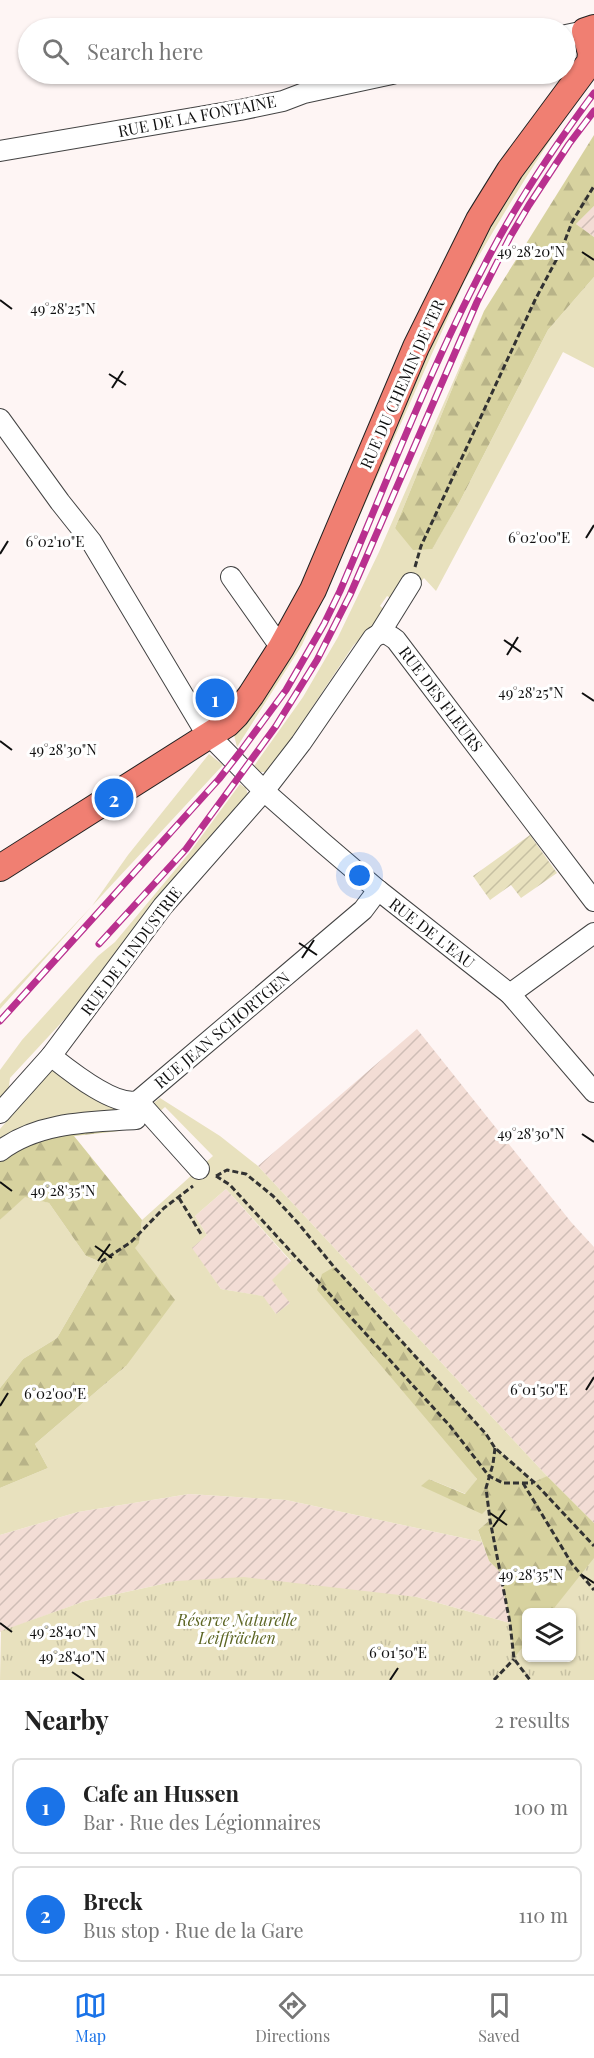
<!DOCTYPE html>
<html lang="en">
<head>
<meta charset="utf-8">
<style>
	body { margin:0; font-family:"Playfair Display",serif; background:#f6f6f6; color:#222 }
	.controls { position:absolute; right:18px; bottom:18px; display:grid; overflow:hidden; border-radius:9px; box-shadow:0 2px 4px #0004 }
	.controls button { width:54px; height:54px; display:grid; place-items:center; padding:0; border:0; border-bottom:2px solid #e0e0e0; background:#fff; color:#222; font:30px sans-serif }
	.you { position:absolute; left:360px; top:876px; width:21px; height:21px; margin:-15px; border:4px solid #fff; border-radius:50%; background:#1a73e8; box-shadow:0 0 0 9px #1a73e833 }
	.badge { display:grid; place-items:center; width:39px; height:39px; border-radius:50%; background:#1a73e8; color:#fff; font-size:20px; font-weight:700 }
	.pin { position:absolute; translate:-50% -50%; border:3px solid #fff; box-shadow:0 2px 6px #0006 }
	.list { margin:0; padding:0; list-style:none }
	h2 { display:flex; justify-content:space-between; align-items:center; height:78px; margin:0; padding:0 24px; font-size:26px }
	h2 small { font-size:20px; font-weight:400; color:#767676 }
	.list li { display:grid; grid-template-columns:39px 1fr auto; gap:18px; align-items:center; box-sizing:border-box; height:96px; margin:0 12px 12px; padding:0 12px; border:2px solid #e0e0e0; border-radius:9px }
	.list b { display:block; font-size:22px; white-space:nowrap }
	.list p { margin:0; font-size:20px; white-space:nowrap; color:#767676 }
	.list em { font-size:20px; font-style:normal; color:#767676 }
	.icon { flex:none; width:33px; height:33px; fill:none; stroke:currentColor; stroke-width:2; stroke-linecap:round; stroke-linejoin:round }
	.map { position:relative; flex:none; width:594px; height:1680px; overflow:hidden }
	.search { position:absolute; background:#fff; box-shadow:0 2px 4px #0004; left:18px; right:18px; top:18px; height:66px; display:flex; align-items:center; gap:15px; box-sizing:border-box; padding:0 21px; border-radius:33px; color:#767676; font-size:22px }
	.sheet { height:294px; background:#fff }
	nav { display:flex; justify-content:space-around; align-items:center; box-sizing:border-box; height:84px; border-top:2px solid #e0e0e0; background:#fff; font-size:16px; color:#767676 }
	nav a { display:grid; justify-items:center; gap:3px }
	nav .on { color:#1a73e8 }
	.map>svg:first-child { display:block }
	.farmland { fill:url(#farmland-furrows) }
	.grass { fill:#e8e1be; fill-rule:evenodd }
	.forest { fill:url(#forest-firs); fill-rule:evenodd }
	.park { fill:url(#park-tufts) }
	.garden { fill:url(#garden-furrows) }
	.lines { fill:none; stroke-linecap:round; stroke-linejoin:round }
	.minor-casing { stroke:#434343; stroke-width:22 }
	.major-casing { stroke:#212121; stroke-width:28 }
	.path { stroke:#323232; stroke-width:3; stroke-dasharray:6 3; stroke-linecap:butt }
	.minor { stroke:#fff; stroke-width:20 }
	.major { stroke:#f07f72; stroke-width:26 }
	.rail-casing { stroke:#b9308f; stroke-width:7 }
	.rail { stroke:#fff; stroke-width:4.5; stroke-dasharray:14; stroke-linecap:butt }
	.ticks { fill:none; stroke:#101010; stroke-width:2 }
	.labels { text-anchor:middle; stroke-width:6; stroke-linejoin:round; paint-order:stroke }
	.street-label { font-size:16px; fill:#101010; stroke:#fff }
	.park-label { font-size:16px; font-style:italic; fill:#5c6523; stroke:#fff }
	.ticks-label { font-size:15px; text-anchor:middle; fill:#101010; stroke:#fff; stroke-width:6; stroke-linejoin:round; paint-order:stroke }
</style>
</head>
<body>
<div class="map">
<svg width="594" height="1680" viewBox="0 0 594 1680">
	<defs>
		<pattern id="farmland-furrows" width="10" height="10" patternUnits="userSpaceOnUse" patternTransform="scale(1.5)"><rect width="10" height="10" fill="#f3ddd5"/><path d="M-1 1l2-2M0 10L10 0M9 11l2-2" fill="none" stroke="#cfbdb6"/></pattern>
		<pattern id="forest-firs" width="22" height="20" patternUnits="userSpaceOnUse" patternTransform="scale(1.5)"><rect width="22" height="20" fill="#d7d29f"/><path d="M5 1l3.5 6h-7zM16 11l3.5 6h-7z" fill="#b8b388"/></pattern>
		<pattern id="park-tufts" width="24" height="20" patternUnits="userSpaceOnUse" patternTransform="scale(1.5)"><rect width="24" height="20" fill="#e8e1be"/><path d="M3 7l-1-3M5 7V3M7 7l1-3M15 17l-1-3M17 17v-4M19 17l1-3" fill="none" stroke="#c6c0a2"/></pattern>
		<pattern id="garden-furrows" width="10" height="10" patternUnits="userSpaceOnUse" patternTransform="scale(1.5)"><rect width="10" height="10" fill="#e8e1be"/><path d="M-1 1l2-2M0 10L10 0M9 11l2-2" fill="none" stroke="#c6c0a2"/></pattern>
	</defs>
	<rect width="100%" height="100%" fill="#fef5f4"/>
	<!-- farmland -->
	<g class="farmland">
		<path d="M594 206V237L576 224Z"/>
		<path d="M417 1029 571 1222 594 1247V1523L547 1476 258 1166Z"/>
		<path d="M226 1189 291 1262 290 1304 276 1314 262 1296 221 1289 191 1248 207 1235 195 1216Z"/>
		<path d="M189 1494 286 1500 482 1542 489 1561 500 1572 510 1623 417 1597 176 1581 85 1601 0 1632V1535L78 1512Z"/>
	</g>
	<!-- grass -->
	<g class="grass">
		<path d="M588 84C543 149 502 214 464 282L302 645 237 747 233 731 492 209Z"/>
		<path d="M594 277V368L563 352 436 591 424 578 419 584 394 600 387 596 380 606 386 611 353 646 269 772H259L246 789 250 800 74 1009 10 1078 8 1094 0 1103V1070L22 1040 98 956 115 942 190 852 240 784 244 787 257 770 254 766 303 697 338 637 379 552 484 311 395 528 432 548 459 503 548 330Z"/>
		<path d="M209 754 223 765 92 906 0 1009V1004L92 906 128 855Z"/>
		<path d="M58 1061 135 1108 0 1153V1129Z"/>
		<path d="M160 1098 220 1136 258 1166 547 1476 535 1483 495 1448 486 1434 333 1267 458 1454 477 1479 466 1494 429 1479 422 1486 488 1507 490 1520 478 1530 482 1542 286 1500 189 1494 78 1512 0 1535V1488L48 1468 35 1444 126 1366 135 1247 139 1242 142 1220 213 1156 165 1107 158 1113 150 1106ZM226 1189 291 1261 272 1280 290 1303 276 1314 263 1296 221 1289 192 1248 207 1235 195 1216Z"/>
		<path d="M25 1196 49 1203 86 1256 101 1262 57 1338 23 1359 0 1388V1220Z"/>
	</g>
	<!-- forest -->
	<g class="forest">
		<path d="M594 135V206L576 224 594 237V277L548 330 459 503 432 549 413 550 395 528 484 311Z"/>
		<path d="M118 1120 119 1131 74 1136 142 1220 139 1243 135 1248 175 1300 126 1366 35 1444 48 1468 0 1488V1388L23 1359 57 1338 101 1262 86 1256 49 1203 25 1197 0 1220V1153L10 1143Z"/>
		<path d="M334 1267 486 1434 495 1448 534 1482 547 1476 594 1523V1680L514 1659 510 1623 500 1572 489 1561 478 1530 490 1520 488 1508 482 1514 421 1486 429 1479 465 1494 477 1479 317 1290 322 1274ZM526 1612H572V1658H526Z"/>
	</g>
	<!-- park -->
	<path class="park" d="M594 1558V1680H0L1 1631 85 1601 176 1581 244 1577 417 1597 510 1623 514 1658 526 1643V1658H572V1612H551Z"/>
	<!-- garden -->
	<path class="garden" d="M530 835 557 873 521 898 511 885 490 900 473 876Z"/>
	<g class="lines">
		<defs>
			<g id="minor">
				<path d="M566 35 585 31"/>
				<path d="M0 151 240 110 283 101 304 93 392 74"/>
				<path d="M0 419 60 502 91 541 204 730 264 791 323 843 378 890 510 994 594 1092"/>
				<path d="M231 577 281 648"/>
				<path d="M380 633 411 583"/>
				<path d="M510 994 594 933"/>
				<path d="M51 1056C70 1071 114 1107 138 1101L363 910 378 890"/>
				<path d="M138 1101 199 1169"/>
				<path d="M0 1113 51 1056 163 906 264 791 301 743 373 638C382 631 387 633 396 640L594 901"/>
				<path d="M0 1151C38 1122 90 1122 136 1119"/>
			</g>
			<path id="major" d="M0 868 227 724 236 715 251 695 281 648 313 590 416 347 479 220 510 170 590 62 591 53 585 31 594 28"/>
		</defs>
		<!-- minor casing -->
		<use href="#minor" class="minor-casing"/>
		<!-- major casing -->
		<use href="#major" class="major-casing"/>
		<!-- path -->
		<g class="path">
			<path d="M415 567 421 546 535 300 561 251 572 222 594 186"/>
			<path d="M216 1176 227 1170 246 1174 273 1196 298 1223 334 1267 486 1434 495 1448 535 1483 594 1546"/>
			<path d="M216 1176 230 1185 450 1426 489 1476 503 1483H533"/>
			<path d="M179 1198 201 1234"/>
			<path d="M101 1262 131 1242 164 1208 193 1186"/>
			<path d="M495 1448 493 1464 486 1488 490 1520 510 1623 514 1659 530 1680"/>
			<path d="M523 1483 572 1564 594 1590"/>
			<path d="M494 1680 514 1659"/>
		</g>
		<!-- minor -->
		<use href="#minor" class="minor"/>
		<!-- major -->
		<use href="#major" class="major"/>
		<defs>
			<g id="rail">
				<path d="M99 944 186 849 276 726 317 660 350 595 477 302 510 237 529 205 569 144 594 111"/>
				<path d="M0 1021 219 779 241 751 286 690 324 624 340 591C387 482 429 371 484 266 515 205 553 148 594 93"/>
			</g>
		</defs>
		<!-- rail casing -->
		<use href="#rail" class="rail-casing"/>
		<!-- rail -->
		<use href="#rail" class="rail"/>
	</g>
	<!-- ticks -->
	<path class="ticks" d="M582 252 594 260M0 300 12 309M109 374 126 385M112 388 123 371M586 538 594 525M0 554 8 541M504 640 521 652M507 655 518 637M582 693 594 701M0 741 12 750M299 943 317 955M302 958 314 940M582 1134 594 1142M0 1182 12 1191M95 1246 112 1258M98 1261 110 1244M586 1390 594 1377M0 1406 8 1393M490 1513 507 1525M493 1527 505 1510M582 1575 594 1583M0 1623 12 1632M72 1672 84 1680M390 1680 398 1668"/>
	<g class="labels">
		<!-- street labels -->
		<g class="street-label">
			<text transform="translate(197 116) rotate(-11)" y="6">RUE DE LA FONTAINE</text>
			<text transform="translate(402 384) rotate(-66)" y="6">RUE DU CHEMIN DE FER</text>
			<text transform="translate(441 699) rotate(53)" y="6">RUE DES FLEURS</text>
			<text transform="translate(432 933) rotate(38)" y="6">RUE DE L'EAU</text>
			<text transform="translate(131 951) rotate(-53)" y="6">RUE DE L'INDUSTRIE</text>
			<text transform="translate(222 1030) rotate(-40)" y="6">RUE JEAN SCHORTGEN</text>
		</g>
		<!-- park labels -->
		<g class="park-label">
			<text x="237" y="1626">Réserve Naturelle<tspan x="237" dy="18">Leiffrächen</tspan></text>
		</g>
	</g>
	<g class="ticks-label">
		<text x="531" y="257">49°28'20"N</text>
		<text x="63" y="314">49°28'25"N</text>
		<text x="539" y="543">6°02'00"E</text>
		<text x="55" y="547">6°02'10"E</text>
		<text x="531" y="698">49°28'25"N</text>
		<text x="63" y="755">49°28'30"N</text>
		<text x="531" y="1139">49°28'30"N</text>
		<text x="63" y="1196">49°28'35"N</text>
		<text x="539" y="1395">6°01'50"E</text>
		<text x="55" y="1399">6°02'00"E</text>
		<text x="531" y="1580">49°28'35"N</text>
		<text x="63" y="1637">49°28'40"N</text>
		<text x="398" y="1658">6°01'50"E</text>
		<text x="72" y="1662">49°28'40"N</text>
	</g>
</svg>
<div class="controls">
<button><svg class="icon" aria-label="layers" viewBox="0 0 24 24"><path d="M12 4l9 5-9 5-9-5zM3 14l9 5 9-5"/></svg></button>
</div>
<div class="you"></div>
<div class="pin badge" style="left:215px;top:698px">1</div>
<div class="pin badge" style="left:114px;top:798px">2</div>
<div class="search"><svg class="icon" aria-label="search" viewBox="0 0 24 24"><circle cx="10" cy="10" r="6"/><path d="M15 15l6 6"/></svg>Search here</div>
</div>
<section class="sheet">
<h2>Nearby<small>2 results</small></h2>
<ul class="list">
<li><span class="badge">1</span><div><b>Cafe an Hussen</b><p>Bar · Rue des Légionnaires</p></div><em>100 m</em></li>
<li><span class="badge">2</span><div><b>Breck</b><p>Bus stop · Rue de la Gare</p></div><em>110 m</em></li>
</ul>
</section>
<nav>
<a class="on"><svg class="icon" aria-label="map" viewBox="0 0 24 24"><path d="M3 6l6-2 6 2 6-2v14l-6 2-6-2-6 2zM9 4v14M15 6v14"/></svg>Map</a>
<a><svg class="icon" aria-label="directions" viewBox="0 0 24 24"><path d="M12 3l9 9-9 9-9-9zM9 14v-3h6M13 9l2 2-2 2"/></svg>Directions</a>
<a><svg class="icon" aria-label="saved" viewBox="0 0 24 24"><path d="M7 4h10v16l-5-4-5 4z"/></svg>Saved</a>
</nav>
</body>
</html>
